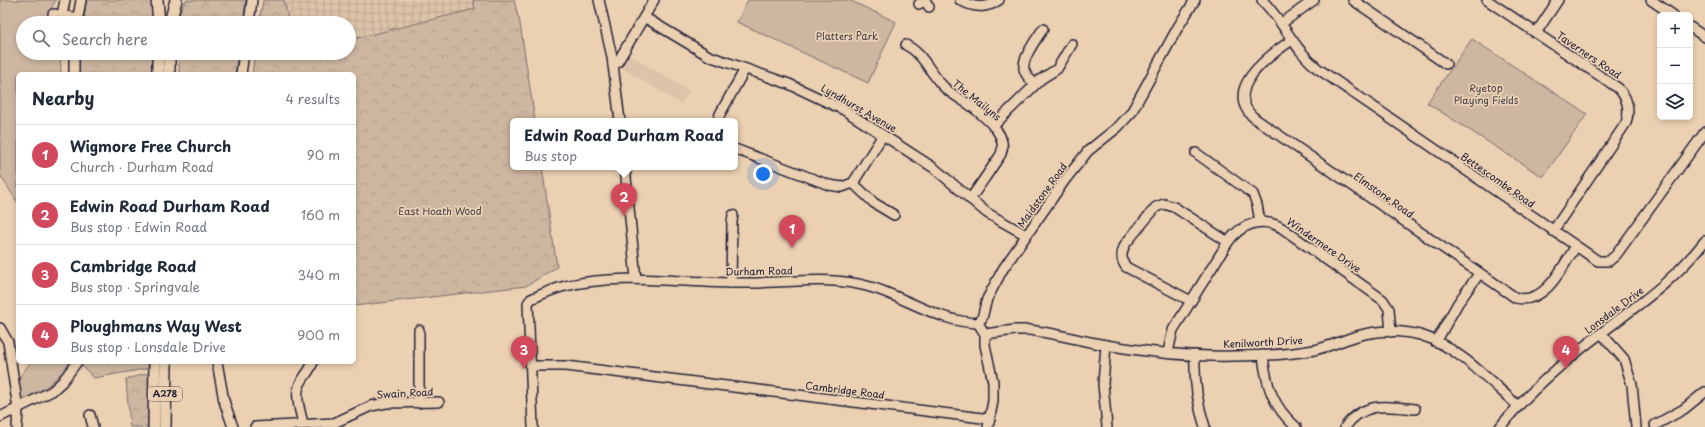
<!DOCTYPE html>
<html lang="en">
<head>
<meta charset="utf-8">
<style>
	body { margin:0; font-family:"Playpen Sans",sans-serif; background:#f2f2f3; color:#1f2937 }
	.controls { position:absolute; right:12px; top:12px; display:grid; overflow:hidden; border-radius:6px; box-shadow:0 2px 6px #0003 }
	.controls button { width:36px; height:36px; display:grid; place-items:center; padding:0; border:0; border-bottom:1px solid #e0e1e3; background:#fff; color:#1f2937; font:20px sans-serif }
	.you { position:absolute; left:763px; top:174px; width:14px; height:14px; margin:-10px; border:3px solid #fff; border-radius:50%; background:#1a73e8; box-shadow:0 0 0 6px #1a73e833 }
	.badge { display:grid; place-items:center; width:26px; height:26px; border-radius:50%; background:#d1495b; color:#fff; font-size:13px; font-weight:700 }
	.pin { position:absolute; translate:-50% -33px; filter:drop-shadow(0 1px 2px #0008) }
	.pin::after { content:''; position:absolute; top:21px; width:14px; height:12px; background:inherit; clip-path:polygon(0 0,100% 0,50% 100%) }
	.popup { position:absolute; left:510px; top:118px; width:228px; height:52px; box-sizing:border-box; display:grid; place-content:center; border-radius:6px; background:#fff; filter:drop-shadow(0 1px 3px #0005); font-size:13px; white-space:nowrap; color:#747a83 }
	.popup b { font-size:15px; color:#1f2937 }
	.popup::after { content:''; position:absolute; left:50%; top:100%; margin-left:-8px; border:8px solid transparent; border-top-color:#fff }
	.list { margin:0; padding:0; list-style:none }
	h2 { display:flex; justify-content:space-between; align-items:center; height:52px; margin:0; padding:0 16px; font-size:17px }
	h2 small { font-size:13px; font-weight:400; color:#747a83 }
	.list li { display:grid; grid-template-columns:26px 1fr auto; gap:12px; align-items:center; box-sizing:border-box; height:60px; padding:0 16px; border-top:1px solid #e0e1e3 }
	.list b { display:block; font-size:15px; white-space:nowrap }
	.list p { margin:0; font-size:13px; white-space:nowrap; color:#747a83 }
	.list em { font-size:13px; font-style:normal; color:#747a83 }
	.icon { flex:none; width:22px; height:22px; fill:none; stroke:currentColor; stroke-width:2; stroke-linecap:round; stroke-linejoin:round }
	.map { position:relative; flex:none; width:1705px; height:427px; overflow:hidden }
	.search { position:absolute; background:#fff; box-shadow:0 2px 6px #0003; left:16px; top:16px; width:340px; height:44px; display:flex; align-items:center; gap:10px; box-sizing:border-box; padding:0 14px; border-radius:22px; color:#747a83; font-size:15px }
	.panel { position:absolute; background:#fff; box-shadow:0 2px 6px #0003; left:16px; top:72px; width:340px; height:292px; border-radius:6px }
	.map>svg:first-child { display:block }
	.built { fill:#dcc3a9 }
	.industrial { fill:url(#industrial-grid) }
	.forest { fill:url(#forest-crowns); stroke:#786c6e }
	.park { fill:#ceb7a1; stroke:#786c6e }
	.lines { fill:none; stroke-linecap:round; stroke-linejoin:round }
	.minor-casing { stroke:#22223b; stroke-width:12 }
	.major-casing { stroke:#22223b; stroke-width:14 }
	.minor { stroke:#ebd0b2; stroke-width:9 }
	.major { stroke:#ebd0b2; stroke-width:11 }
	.labels { text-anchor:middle; stroke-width:3.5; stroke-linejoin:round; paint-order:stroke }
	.shield { fill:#ebd0b2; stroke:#5e565f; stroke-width:1 }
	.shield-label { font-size:9px; font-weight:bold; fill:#22223b }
	.park-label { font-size:10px; fill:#44404f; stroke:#ebd0b2 }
	.street-label { font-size:10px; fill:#22223b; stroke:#ebd0b2 }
</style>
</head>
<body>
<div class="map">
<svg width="1705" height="427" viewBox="0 0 1705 427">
	<defs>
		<pattern id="industrial-grid" width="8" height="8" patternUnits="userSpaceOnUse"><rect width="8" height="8" fill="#dcc3a9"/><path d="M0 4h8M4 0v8" fill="none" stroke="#bca792"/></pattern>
		<pattern id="forest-crowns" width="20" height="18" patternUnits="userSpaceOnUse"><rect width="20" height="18" fill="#ceb7a1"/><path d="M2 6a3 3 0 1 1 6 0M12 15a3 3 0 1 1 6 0" fill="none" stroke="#b19d8c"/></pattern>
	</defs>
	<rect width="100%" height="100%" fill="#ebd0b2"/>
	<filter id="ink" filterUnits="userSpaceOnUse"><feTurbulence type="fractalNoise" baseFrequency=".025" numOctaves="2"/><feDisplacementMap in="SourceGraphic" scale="8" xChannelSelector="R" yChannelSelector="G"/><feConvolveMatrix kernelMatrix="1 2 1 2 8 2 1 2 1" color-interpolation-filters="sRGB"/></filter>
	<g filter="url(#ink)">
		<!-- built -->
		<path class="built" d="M628 54 689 91 681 104 620 67Z"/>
		<!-- industrial -->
		<path class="industrial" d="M284 0H473L476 9 349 40V23H289Z"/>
		<!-- forest -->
		<g class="forest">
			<path d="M86 0H150L153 5V23H84Z"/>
			<path d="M186 0H246L243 23H179L180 11Z"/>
			<path d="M263 0H284L289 23H259Z"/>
			<path d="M473 0H514L518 17H519L535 121H513V167H542L557 267 526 286 354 306V74H252L255 53H349V40L475 9Z"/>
			<path d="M80 53H153V74H79Z"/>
			<path d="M179 53H238L235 74H179Z"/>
			<path d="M85 362H150V368L94 378 82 366Z"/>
			<path d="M149 373V427H130L126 379Z"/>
		</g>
		<!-- park -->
		<g class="park">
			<path d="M0 0H56L49 12 57 23H23V53H60L61 74H18V203L0 175Z"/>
			<path d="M748 0H849L896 22 868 83 737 22Z"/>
			<path d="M1472 39 1587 114 1543 177 1427 103Z"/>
			<path d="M31 362H73L44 389 23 400 19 396 20 376Z"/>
		</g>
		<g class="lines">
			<defs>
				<g id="minor">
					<path d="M599 0 612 57 620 121"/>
					<path d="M960 0C973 8 987 9 999 0"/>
					<path d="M1262 0C1283 21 1294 49 1317 68L1598 261H1609L1616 255 1705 132"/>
					<path d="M1353 0 1446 64"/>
					<path d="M1487 0 1618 88C1628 98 1630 110 1626 123L1553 231"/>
					<path d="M1651 0 1673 15"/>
					<path d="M919 4 925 0 929 7"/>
					<path d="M53 14 78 18"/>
					<path d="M62 15 65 0"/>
					<path d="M644 17 709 56 789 84 844 110 934 168 987 213 1026 235"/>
					<path d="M77 23 81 0"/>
					<path d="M249 23 252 0"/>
					<path d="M1282 23 1314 0"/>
					<path d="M1690 27 1705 37"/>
					<path d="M1536 33 1558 0"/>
					<path d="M1292 40C1268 56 1219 92 1257 120L1516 298C1546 305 1562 267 1576 246"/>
					<path d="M906 45C924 54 930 74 945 88 954 96 965 101 975 109 988 120 1008 135 1001 154 998 159 994 164 991 169 984 179 977 190 970 199"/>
					<path d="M613 65 617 63 654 0"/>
					<path d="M74 74V53"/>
					<path d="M241 74 244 53"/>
					<path d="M1035 84C1032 81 1027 77 1025 72 1019 62 1037 38 1043 29"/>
					<path d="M718 121 720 114 745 69"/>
					<path d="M993 126 1041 79 1057 69 1072 44"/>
					<path d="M735 149 829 185 842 187 853 183 883 135"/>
					<path d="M1196 153 1253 194 1257 205 1260 222"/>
					<path d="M625 167 636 279"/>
					<path d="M853 183 874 203 894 215"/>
					<path d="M731 283 732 222 733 215"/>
					<path d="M1191 301 1126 267C1120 259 1121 252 1126 243L1156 207 1164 204 1174 207 1228 242"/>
					<path d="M0 328 8 342 18 409 17 427"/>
					<path d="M419 330V403"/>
					<path d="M1601 333 1624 359 1632 385 1636 427"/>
					<path d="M985 334 1015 330H1029C1055 333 1081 341 1106 345 1147 352 1191 357 1233 356 1260 356 1288 355 1314 350 1329 347 1343 340 1357 336 1377 330 1400 330 1420 335 1456 345 1490 381 1517 405"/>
					<path d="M1436 342 1458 303 1479 274"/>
					<path d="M1106 345 1103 384 1107 427"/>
					<path d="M1168 352 1173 330 1228 242C1241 224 1262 216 1282 228L1383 300 1389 309 1391 332"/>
					<path d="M1195 355C1194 380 1197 403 1205 427"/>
					<path d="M1263 355C1266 385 1273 407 1296 427"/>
					<path d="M217 362 224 401 233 427"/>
					<path d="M531 366H566L990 419"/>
					<path d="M90 415 93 427"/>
					<path d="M0 417 52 391 62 382 77 362"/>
					<path d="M303 424C301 413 294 395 300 384 304 376 310 371 313 362"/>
					<path d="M1655 425 1684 409 1705 392"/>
					<path d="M255 427 334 423 371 406 386 403 439 402"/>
					<path d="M533 427 528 303 531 299C542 294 554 289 565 286 624 272 686 284 746 283 783 283 822 277 858 284 900 292 935 322 978 323"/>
					<path d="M988 427 993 401V382L985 345V334L978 323 982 318 987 299 1003 269 1065 180 1088 151 1118 127 1131 113 1178 27 1195 0"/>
					<path d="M1345 427C1364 401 1387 406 1415 409"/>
					<path d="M1500 427C1529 391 1563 362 1600 334 1640 303 1673 282 1705 241"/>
				</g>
				<g id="major">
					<path d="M157 0 159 23"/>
					<path d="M170 23 176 0"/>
					<path d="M158 74V53"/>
					<path d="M169 74V53"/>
					<path d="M154 427 155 362"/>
					<path d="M165 427 166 362"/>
				</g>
			</defs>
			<!-- minor casing -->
			<use href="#minor" class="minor-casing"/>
			<!-- major casing -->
			<use href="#major" class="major-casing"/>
			<!-- minor -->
			<use href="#minor" class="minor"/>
			<!-- major -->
			<use href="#major" class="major"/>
		</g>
	</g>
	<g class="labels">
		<!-- shield labels -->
		<rect class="shield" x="148" y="387" width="34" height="14" rx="3"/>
		<g class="shield-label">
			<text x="165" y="397">A278</text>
		</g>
		<!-- park labels -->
		<g class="park-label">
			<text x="847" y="40">Platters Park</text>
			<text x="1486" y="92">Ryetop<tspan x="1486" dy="12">Playing Fields</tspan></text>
			<text x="440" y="215">East Hoath Wood</text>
		</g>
		<!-- street labels -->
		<g class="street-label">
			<text transform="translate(1589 55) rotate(34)" y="4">Taverners Road</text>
			<text transform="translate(977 100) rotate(39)" y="4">The Mailyns</text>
			<text transform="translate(859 108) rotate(30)" y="4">Lyndhurst Avenue</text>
			<text transform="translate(1498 180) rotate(35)" y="4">Bettescombe Road</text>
			<text transform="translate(1042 195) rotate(-54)" y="4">Maidstone Road</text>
			<text transform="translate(1384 195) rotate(35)" y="4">Elmstone Road</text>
			<text transform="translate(1324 245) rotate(35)" y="4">Windermere Drive</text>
			<text transform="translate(759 271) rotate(-1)" y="4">Durham Road</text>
			<text transform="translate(1614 310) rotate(-37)" y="4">Lonsdale Drive</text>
			<text transform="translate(1263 342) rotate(-3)" y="4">Kenilworth Drive</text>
			<text transform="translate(845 390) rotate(7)" y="4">Cambridge Road</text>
			<text transform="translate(405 393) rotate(-3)" y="4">Swain Road</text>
		</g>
	</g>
</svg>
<div class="controls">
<button>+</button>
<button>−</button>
<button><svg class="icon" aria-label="layers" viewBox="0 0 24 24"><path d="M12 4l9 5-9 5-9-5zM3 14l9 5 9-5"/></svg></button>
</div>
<div class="you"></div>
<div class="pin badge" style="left:792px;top:248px">1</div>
<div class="pin badge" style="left:624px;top:216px">2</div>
<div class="popup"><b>Edwin Road Durham Road</b>Bus stop</div>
<div class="pin badge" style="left:524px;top:369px">3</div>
<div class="pin badge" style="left:1566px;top:369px">4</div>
<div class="search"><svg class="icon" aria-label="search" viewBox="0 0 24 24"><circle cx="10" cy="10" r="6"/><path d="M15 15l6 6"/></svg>Search here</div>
<section class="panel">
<h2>Nearby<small>4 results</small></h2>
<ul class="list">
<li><span class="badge">1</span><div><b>Wigmore Free Church</b><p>Church · Durham Road</p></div><em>90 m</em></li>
<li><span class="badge">2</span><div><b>Edwin Road Durham Road</b><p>Bus stop · Edwin Road</p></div><em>160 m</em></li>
<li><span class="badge">3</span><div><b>Cambridge Road</b><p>Bus stop · Springvale</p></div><em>340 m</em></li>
<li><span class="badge">4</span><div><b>Ploughmans Way West</b><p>Bus stop · Lonsdale Drive</p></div><em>900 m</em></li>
</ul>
</section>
</div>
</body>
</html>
